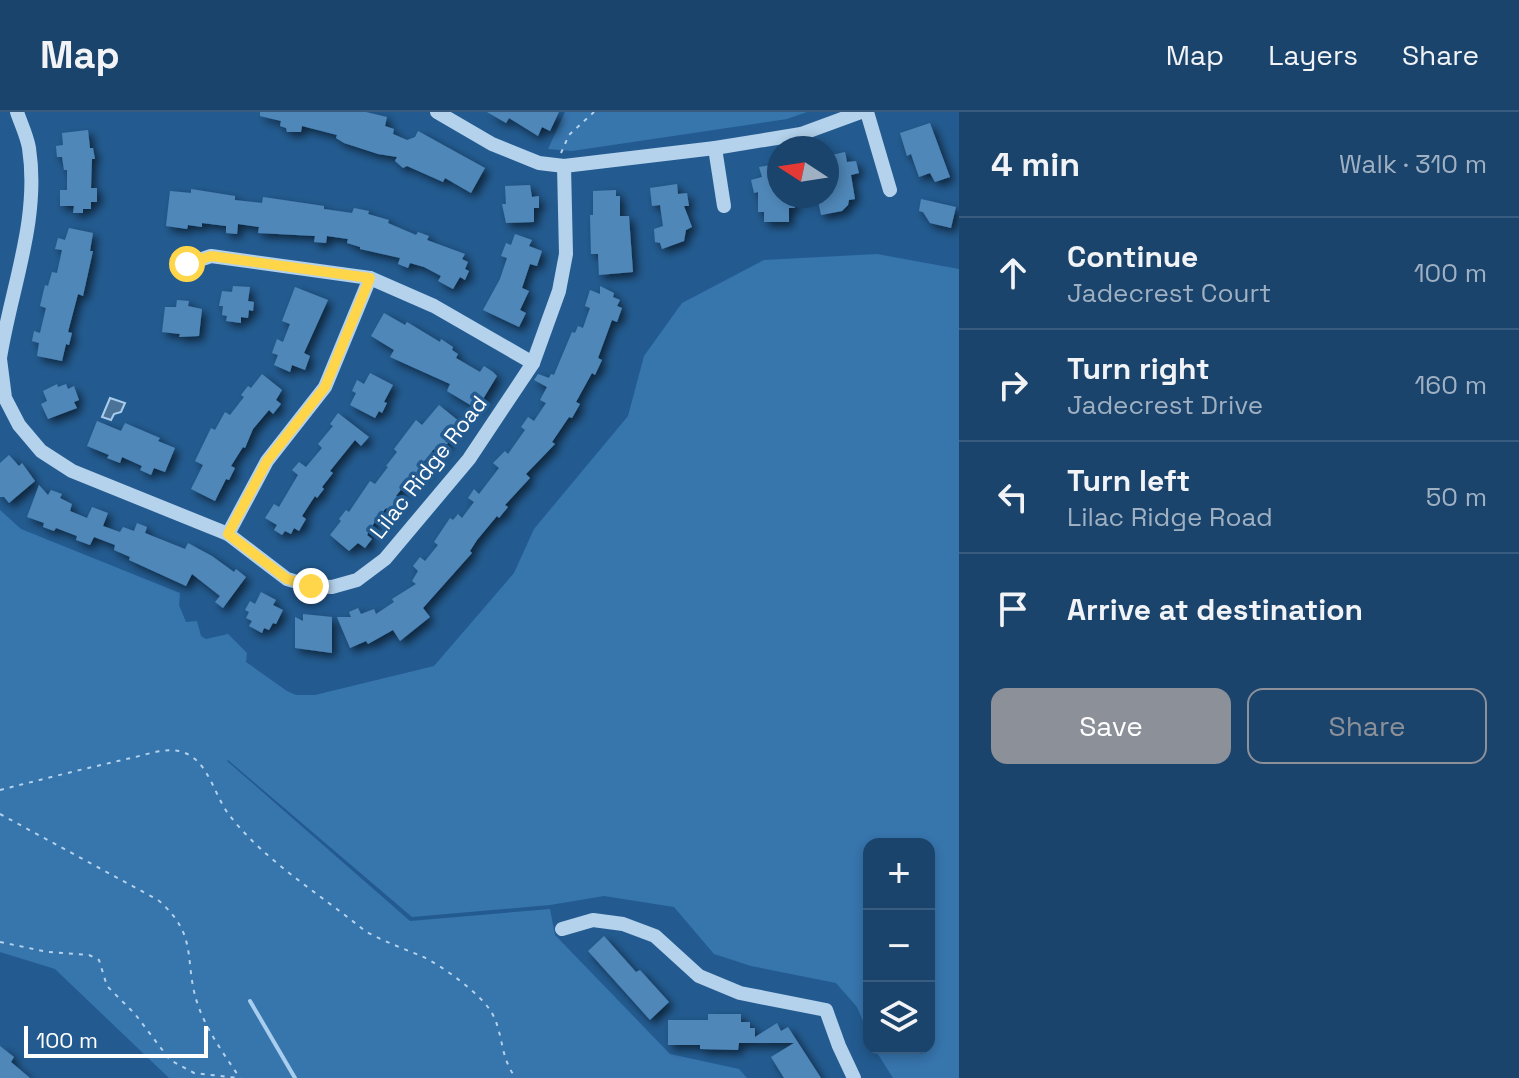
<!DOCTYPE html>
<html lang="en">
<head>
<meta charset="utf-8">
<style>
	body { margin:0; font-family:"Space Grotesk",sans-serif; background:#234b72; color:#f1f3f6 }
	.controls { position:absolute; right:24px; bottom:24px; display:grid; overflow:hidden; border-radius:16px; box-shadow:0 4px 12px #0003 }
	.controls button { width:72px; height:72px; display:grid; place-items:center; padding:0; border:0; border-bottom:2px solid #385c7f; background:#1a446c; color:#f1f3f6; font:40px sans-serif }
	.compass { position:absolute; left:767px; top:24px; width:72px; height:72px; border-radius:50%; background:#1a446c; box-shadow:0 4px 12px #0003; rotate:282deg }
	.scale { position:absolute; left:24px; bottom:20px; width:184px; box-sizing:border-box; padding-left:8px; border:4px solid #fff; border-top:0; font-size:22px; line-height:28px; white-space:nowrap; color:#fff; -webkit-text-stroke:6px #235b90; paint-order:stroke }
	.stop { position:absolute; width:24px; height:24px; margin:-18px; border:6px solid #ffd54a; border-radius:50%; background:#fff }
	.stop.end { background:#ffd54a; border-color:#fff; box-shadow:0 2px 8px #0008 }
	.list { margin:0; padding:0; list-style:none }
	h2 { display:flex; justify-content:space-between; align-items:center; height:104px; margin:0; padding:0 32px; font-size:34px }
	h2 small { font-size:26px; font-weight:400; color:#9fb0c2 }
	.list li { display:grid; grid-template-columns:52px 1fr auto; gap:24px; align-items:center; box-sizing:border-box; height:112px; padding:0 32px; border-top:2px solid #385c7f }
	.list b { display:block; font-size:30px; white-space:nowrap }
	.list p { margin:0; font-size:26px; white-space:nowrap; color:#9fb0c2 }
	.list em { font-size:26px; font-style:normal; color:#9fb0c2 }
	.actions { display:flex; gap:16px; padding:24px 32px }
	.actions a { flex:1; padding:18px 0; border:2px solid #8c9099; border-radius:16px; text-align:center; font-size:28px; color:#8c9099 }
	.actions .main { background:#8c9099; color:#fff }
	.icon { flex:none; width:44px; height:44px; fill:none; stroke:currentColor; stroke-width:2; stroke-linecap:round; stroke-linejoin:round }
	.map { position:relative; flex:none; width:959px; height:966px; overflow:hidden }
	header { display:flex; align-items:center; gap:48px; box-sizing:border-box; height:112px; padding:0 40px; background:#1a446c; border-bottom:2px solid #385c7f }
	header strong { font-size:38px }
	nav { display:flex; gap:44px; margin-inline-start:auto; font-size:28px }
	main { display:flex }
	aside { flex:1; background:#1a446c }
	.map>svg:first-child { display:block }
	.green { fill:#3775ad }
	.water { fill:#4b7297; stroke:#a8cded; stroke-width:2 }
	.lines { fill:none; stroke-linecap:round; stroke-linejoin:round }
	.stream { stroke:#a8cded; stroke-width:4 }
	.building { fill:#5087b8; filter:url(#shadow) }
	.path { stroke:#b4d2ec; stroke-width:2; stroke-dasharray:4 6; stroke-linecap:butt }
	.minor { stroke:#b4d2ec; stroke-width:14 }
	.route { stroke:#ffd54a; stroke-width:10 }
	.labels { text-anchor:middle; stroke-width:7; stroke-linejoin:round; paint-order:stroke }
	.street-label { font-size:22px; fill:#fff; stroke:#235b90 }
</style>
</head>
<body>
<header>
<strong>Map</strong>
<nav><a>Map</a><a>Layers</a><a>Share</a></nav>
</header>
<main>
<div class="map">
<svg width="959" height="966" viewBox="0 0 959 966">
	<defs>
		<filter id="shadow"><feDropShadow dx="4.5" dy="4.5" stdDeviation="4" flood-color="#0009"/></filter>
	</defs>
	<rect width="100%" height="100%" fill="#235b90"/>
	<!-- green -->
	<g class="green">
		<path d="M565 0H807L787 7 572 39 548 37Z"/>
		<path d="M877 142 959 157V966H893L874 936H929V732H869V923L857 895 836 871 751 854 714 842 674 795 604 784 550 793 412 805 228 648 227 649 410 809 550 797 555 823 670 942 739 957 747 966H169L55 857 0 840V398L21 417 180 481 179 493 186 510 197 509 201 524 206 527 228 522 247 541 246 550 287 579 296 583H315L434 554 514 461 534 417 628 304 644 244 682 191 764 148Z"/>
	</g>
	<!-- water -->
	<path class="water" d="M110 286 125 291 121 300 114 302 111 308 102 305Z"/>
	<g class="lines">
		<!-- stream -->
		<path class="stream" d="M250 889 295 966"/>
	</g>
	<!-- building -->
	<g class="building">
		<path d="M260 0H366L387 5 385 14 394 17 393 22 407 28 415 25 418 19 485 56 471 81 445 66 443 70 407 54 403 56 395 49 397 45 378 42 344 31 336 26 337 23 302 14 301 20H287L286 16 280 14 281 9 260 4Z"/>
		<path d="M487 0H559L550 19 542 15 538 24 509 6 506 11Z"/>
		<path d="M930 11 950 65 935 70 930 61 919 65 911 42 907 44 900 21Z"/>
		<path d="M88 18 90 36H93L95 47H92L91 76H97V90H91V97H83V101H73L74 94H60V78H67V58H64L62 45H57L56 34 63 33 62 21Z"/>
		<path d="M845 40 847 50 856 49 859 61 851 63 855 87 849 88 848 93 842 99 821 103 817 84H827V44Z"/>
		<path d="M777 52 779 86H794L795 96H789V110H764V100H758V80L754 81 751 68 762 65 759 55Z"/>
		<path d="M677 72 678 82 687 81 689 94H684L692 115 686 118 684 129 662 137 660 131 655 130 654 117 663 114 660 93 652 94 650 76Z"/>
		<path d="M530 73 532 85 539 84V96H534V110L506 111 502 92H506L505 74Z"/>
		<path d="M191 77 235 84V88L262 91 263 85 324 94V97L352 101 354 96 369 99 368 102 389 108 388 111 416 123 418 120 429 124 427 128 465 142 462 147 468 150 465 157 469 159 465 168 460 165 453 177 438 169 441 164 424 155 410 151 408 156 398 152 400 146 360 137V135L347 131 348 127 327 124 326 131 314 130 315 124 258 121 259 115 238 112 237 122 226 121V114L202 111V115L188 113 187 117 166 114 170 79 191 81Z"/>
		<path d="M616 78V84H620V104H629L633 160 599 163 598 142H591L590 103H593V79Z"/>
		<path d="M921 87 956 95 951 116 930 111 923 100 919 99Z"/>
		<path d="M69 116 93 121 90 139H93L83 184 78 182 68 220 72 221 69 233 66 232 62 249 37 244 39 231 32 229 34 219 40 221 46 196 40 194 45 173 48 174 52 160 57 161 62 138 55 137 58 126 65 128Z"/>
		<path d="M515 122 532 128 529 134 542 139 537 154 530 152 522 176 529 179 520 198 526 201 519 215 483 198 500 167 507 146 501 144 506 131 511 133Z"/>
		<path d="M233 174 250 175 248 189 254 190 253 199 249 198 248 206 241 205V211L226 209 227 204 222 203 223 194H219L222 179 232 180Z"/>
		<path d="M600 174 614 181 613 185 620 188 617 194 622 196 617 210 612 208 598 246 602 248 595 263 592 261 576 290 580 292 572 306 569 305 552 330 555 332 526 362 530 366 505 393 508 395 499 406 497 404 477 428 470 439 472 441 423 496 430 505 400 529 393 518 368 532 366 529 350 536 337 505H351L349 500 358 496 361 502 374 497 376 502 394 490 392 487 416 472 412 469 418 459 413 454 420 445 425 449 438 433 434 430 450 406 453 408 458 402 462 406 474 390 468 386 474 377 479 382 499 356 493 351 505 339 508 342 525 318 521 315 528 305 534 309 546 291 540 288 547 275 534 268 538 262 549 266 551 262 554 263 572 220 575 221 578 214 583 216 590 196 585 194 590 178 600 182Z"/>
		<path d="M295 175 328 188 304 241 310 244 305 258 292 253 290 260 274 253 278 243 272 241 277 227 283 230 290 212 282 209Z"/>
		<path d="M177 188 189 189 188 194 202 197 199 224 179 225 180 222 162 220 165 195H176Z"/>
		<path d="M384 201 405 213 407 210 440 230 441 227 453 235 452 238 458 242 456 246 480 260 484 254 493 260 497 264 477 297 447 279 450 272 390 245 394 238 371 224Z"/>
		<path d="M370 261 393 273 384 290 387 291 382 301 379 299 375 306 350 293 356 281 352 279 357 268 364 272Z"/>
		<path d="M262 262 282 278 276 288 281 292 273 302 269 298 253 317 245 336 243 335 231 354 235 356 229 368 226 367 215 389 191 377 203 353 195 349 211 316 215 318 225 300 230 303 244 285 241 283 248 274 251 276Z"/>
		<path d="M57 272 58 275 66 272 68 277 74 274 79 288 74 290 77 296 48 307 41 292 47 289 43 279Z"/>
		<path d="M439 293 460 310 445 329 448 331 439 341 434 337 422 352 427 356 419 365 414 361 396 384 401 388 392 400 386 396 374 411 367 423 372 427 365 436 358 431 349 439 330 423 341 409 339 407 346 398 349 400 370 369 375 372 388 355 386 354 397 340 394 337 416 308 422 313Z"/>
		<path d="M338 301 369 325 361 334 355 328 330 359 333 361 322 375 324 377 317 386 315 384 302 404 306 407 299 419 294 416 291 422 285 419 282 423 274 418 277 413 265 406 274 392 279 395 298 363 292 358 299 350 306 355 322 336 318 332 333 314 330 312Z"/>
		<path d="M97 309 121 319 125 311 160 326 158 329 175 336 165 360 154 356 151 363 140 358 142 354 122 345 120 351 107 346 109 343 87 334Z"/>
		<path d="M9 343 19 354 22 351 35 369 9 391 4 385H0V351Z"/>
		<path d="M39 373 48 383 51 378 62 382 60 386 72 392 70 399 87 406 92 395 108 401 103 414 120 420 123 415 134 419 137 411 147 415 145 421 185 437 188 431 212 444 234 460 236 457 246 465 223 496 215 490 220 484 192 462 186 474 129 448 130 445 114 438 115 433 94 425 90 433 76 428 77 424 56 416 54 419 43 415 44 411 27 405Z"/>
		<path d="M261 480 276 488 273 493 283 498 276 512 273 511 269 518 264 516 262 521 249 514 252 509 246 506 249 500 245 498 250 489 255 492Z"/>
		<path d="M303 502 332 505V541L295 536V505L303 509Z"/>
		<path d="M604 824 636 860 640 858 669 890 650 908 588 839Z"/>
		<path d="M708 902H741V910H750V916H755V925L777 911 781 919 788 915 821 966H784L771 945 794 931H739L738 938 700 937V933H668V908H708Z"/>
		<path d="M0 934 14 945 11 950 30 966H0Z"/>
	</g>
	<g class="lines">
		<!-- path -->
		<g class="path">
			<path d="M561 41 569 23 594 0"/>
			<path d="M0 678C43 667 87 656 131 646 145 643 164 636 179 639 209 646 213 683 230 704 266 750 320 782 365 819 383 829 402 836 421 844 440 852 479 881 490 898 504 919 499 945 516 966"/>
			<path d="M0 702 158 788C201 825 182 850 199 896 208 920 225 944 240 966"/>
			<path d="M0 830 48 840 89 843 99 848 107 874 135 902 170 948 194 961 238 966"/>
		</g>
		<!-- minor -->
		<g class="minor">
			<path d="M437 0 492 32 539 51 564 54 715 36 801 22 861 0"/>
			<path d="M867 0 890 78"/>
			<path d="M715 36 724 94"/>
			<path d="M187 152 211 144 370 166 434 194 533 251"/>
			<path d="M0 246C11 176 40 108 29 36 27 24 21 12 17 0"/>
			<path d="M0 247 5 286 19 313 41 339 72 359 228 422 287 467 311 474 332 475 357 468 385 447 469 347 533 251 559 179 566 142 564 54"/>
			<path d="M228 422 267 349 325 275 370 166"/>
			<path d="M562 817 593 808 623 812 655 824 699 864 740 881 826 898 839 934 854 966"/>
		</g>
	</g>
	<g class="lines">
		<!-- route -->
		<path class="route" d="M187 152 211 144 370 166 325 275 267 349 228 422 287 467 311 474"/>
	</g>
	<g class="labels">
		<!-- street labels -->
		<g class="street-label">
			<text transform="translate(428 355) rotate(-52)" y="8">Lilac Ridge Road</text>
		</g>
	</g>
</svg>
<div class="controls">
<button>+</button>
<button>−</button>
<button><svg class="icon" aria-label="layers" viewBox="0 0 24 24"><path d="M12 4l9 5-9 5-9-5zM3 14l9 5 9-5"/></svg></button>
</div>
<svg class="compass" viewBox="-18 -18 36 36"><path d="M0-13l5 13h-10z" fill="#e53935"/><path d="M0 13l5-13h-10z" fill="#9fb0c2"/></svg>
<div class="scale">100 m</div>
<div class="stop" style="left:187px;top:152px"></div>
<div class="stop end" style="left:311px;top:474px"></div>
</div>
<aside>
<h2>4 min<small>Walk · 310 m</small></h2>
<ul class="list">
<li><svg class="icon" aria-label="ahead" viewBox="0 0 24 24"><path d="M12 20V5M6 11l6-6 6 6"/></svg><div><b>Continue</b><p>Jadecrest Court</p></div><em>100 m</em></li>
<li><svg class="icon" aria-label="right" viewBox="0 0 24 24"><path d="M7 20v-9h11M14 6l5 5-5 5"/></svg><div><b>Turn right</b><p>Jadecrest Drive</p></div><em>160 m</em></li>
<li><svg class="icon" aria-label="left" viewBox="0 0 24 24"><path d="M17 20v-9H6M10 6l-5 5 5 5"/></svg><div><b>Turn left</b><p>Lilac Ridge Road</p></div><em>50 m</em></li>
<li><svg class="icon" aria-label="arrive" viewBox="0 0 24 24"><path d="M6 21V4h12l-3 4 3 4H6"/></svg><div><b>Arrive at destination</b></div></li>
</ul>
<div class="actions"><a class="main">Save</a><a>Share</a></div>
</aside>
</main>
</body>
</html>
